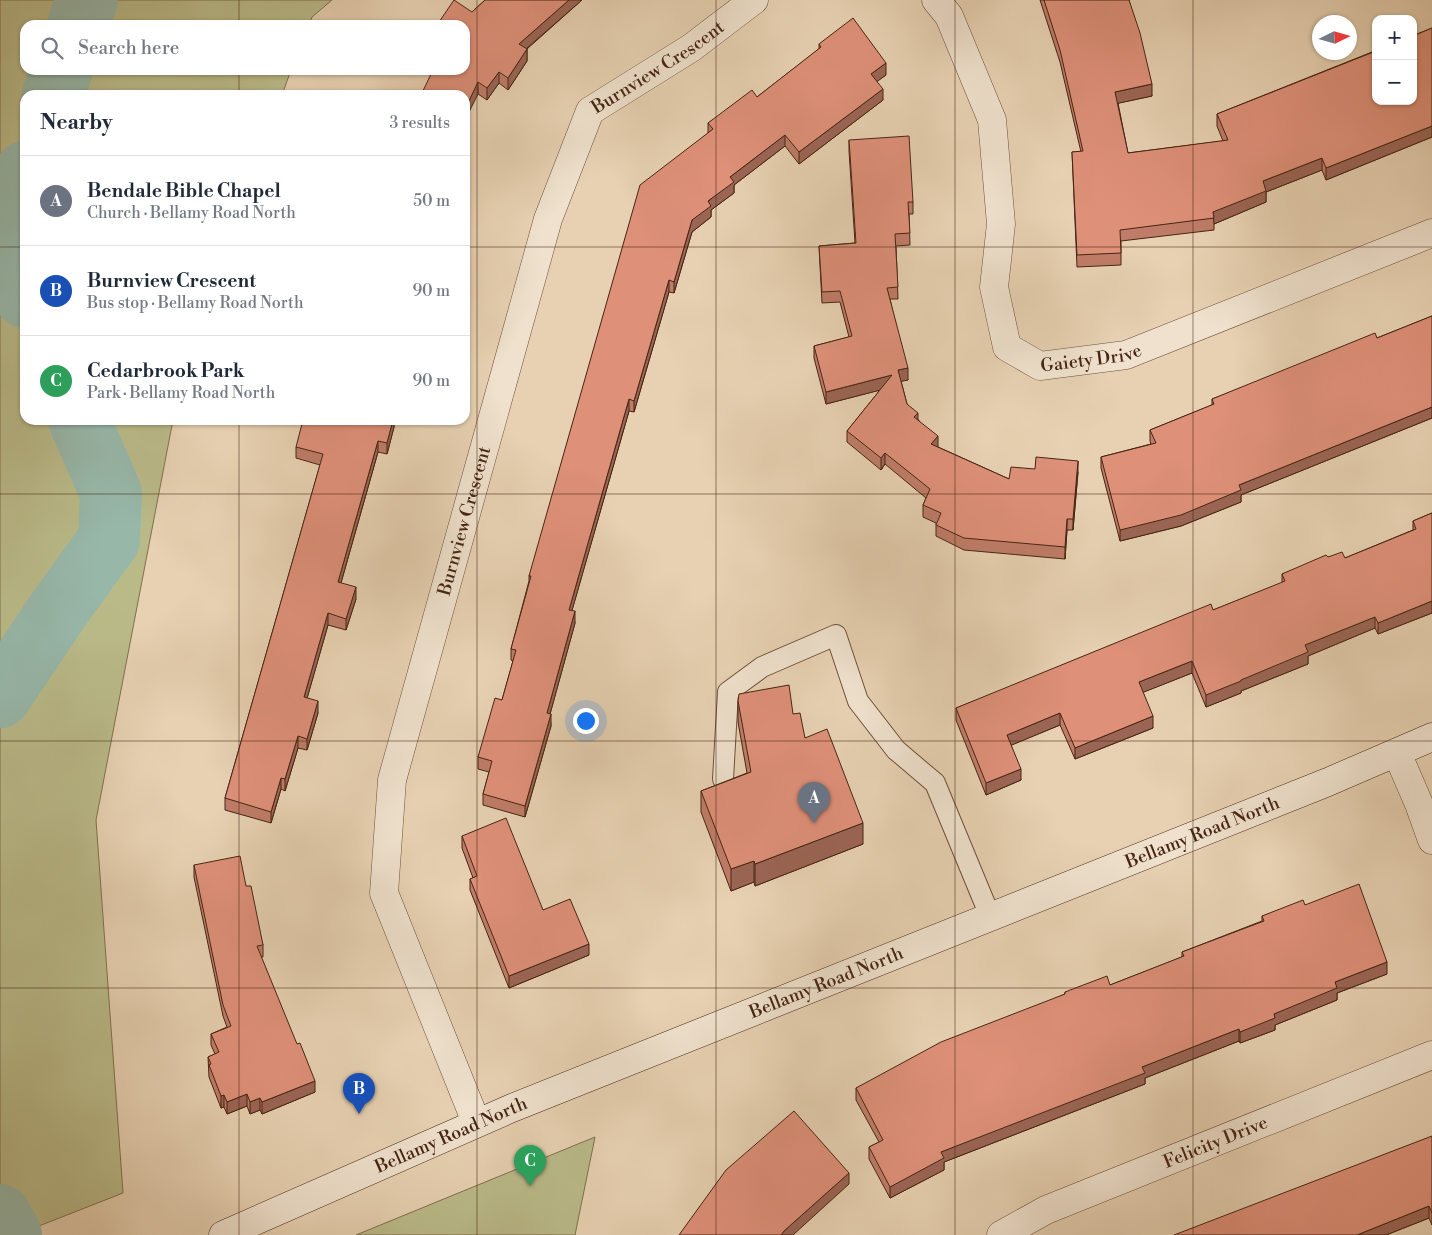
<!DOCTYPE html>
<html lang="en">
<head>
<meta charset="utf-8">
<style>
	body { margin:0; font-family:"Libre Bodoni",serif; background:#f6f6f7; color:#1f2937 }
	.controls { position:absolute; right:15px; top:15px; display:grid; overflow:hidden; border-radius:10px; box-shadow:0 1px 4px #0004 }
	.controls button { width:45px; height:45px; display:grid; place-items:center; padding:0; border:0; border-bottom:1px solid #e0e1e3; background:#fff; color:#1f2937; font:25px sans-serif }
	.compass { position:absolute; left:1312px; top:15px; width:45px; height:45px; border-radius:50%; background:#fff; box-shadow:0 1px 4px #0004; rotate:85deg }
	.you { position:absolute; left:585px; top:720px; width:18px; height:18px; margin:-12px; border:4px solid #fff; border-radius:50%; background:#1a73e8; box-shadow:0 0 0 8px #1a73e833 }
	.badge { display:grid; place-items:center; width:32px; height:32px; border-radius:50%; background:#8f2418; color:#fff; font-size:16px; font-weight:700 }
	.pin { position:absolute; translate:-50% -41px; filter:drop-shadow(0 1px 2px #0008) }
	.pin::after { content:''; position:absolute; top:26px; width:18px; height:15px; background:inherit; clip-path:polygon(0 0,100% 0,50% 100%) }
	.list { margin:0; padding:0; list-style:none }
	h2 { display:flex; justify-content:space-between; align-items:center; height:65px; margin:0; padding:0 20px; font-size:21px }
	h2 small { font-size:16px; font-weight:400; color:#747a83 }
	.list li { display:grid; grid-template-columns:32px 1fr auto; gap:15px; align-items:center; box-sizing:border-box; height:90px; padding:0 20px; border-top:1px solid #e0e1e3 }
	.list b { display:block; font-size:19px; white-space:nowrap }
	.list p { margin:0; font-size:16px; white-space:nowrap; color:#747a83 }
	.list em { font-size:16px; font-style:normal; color:#747a83 }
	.icon { flex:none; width:28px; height:28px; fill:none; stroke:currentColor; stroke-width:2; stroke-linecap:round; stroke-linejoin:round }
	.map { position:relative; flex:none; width:1432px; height:1235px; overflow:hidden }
	.search { position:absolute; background:#fff; box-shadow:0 1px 4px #0004; left:20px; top:20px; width:450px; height:55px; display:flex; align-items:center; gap:12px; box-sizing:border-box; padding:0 18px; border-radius:15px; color:#747a83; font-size:19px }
	.panel { position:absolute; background:#fff; box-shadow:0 1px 4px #0004; left:20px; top:90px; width:450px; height:335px; border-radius:15px }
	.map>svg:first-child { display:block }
	.green { fill:#baba89; stroke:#80704e }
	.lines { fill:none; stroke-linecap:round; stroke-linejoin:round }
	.river { stroke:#97b7a9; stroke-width:62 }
	.lane-casing { stroke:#6e503b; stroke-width:22 }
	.street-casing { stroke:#6e503b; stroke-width:29 }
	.secondary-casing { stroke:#462513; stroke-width:29 }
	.lane { stroke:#efe1cd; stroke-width:20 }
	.street { stroke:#efe1cd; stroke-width:28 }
	.secondary { stroke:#efe1cd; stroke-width:28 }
	.wall { fill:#bf7c68; stroke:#462513 }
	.shaded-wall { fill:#9b6555; stroke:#462513 }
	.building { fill:#de9079; stroke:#462513 }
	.grid { fill:none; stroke:#462513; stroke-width:1; stroke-opacity:0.55 }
	.labels { text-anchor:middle; stroke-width:5; stroke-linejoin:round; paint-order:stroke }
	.street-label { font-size:18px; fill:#462513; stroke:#efe1cd }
</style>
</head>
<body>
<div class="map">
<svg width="1432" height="1235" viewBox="0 0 1432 1235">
	<rect width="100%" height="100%" fill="#e7d1b2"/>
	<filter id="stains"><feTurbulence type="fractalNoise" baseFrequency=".004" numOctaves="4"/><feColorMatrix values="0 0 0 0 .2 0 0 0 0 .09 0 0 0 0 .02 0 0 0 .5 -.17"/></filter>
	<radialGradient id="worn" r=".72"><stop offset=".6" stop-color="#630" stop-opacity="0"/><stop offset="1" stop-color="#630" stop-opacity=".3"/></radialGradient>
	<!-- green -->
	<g class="green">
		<path d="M0 0H332L312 17 309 25H25V70H291L282 95H25V420H173L96 820 123 1193 16 1235H0Z"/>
		<path d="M595 1137 575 1235H356Z"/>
	</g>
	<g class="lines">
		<!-- river -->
		<g class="river">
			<path d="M78 25 87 0"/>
			<path d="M53 95 62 70"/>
			<path d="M25 172 8 219V259L25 297"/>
			<path d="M0 697 61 606 109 540 111 493 79 420"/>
			<path d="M0 1215 11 1235"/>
		</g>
		<defs>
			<path id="lane" d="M723 779 728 692 762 667 836 635 858 701 896 750 935 783 990 916"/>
			<g id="street">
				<path id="s1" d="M936 0 949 16 992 120 1001 224 994 287 1007 347 1040 366 1126 355 1432 233"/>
				<path d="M1397 753 1419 804 1432 840"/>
				<path id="s2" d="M476 1122 384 893 392 780 548 219 590 111 691 48 754 0"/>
				<path id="s3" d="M1001 1235 1046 1210 1432 1055"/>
			</g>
			<g id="secondary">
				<path id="s4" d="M223 1235 512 1108 1328 782 1432 737"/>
			</g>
		</defs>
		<!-- lane casing -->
		<use href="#lane" class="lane-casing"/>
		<!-- street casing -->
		<use href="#street" class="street-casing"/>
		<!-- secondary casing -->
		<use href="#secondary" class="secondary-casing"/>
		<!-- lane -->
		<use href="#lane" class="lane"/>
		<!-- street -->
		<use href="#street" class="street"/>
		<!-- secondary -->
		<use href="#secondary" class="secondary"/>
	</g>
	<!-- wall -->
	<g class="wall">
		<path d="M485 0H582L527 49V61L508 90 499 83 487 100 478 94 472 12Z"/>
		<path d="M1040 0H1129L1152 96 1118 103 1128 153 1223 141 1217 126V114L1432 28V137L1326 180 1322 170 1266 192V202L1214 224V230L1121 241V265L1077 267 1072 152H1081L1060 62Z"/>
		<path d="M819 44 886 75 877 81 883 100 799 164 785 146 734 185V193L711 210V217L692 232 674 293 669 292 634 412 629 411 572 610 575 623 550 714 551 726 525 817 483 805V794L489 772 478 769V757L502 700 513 661 511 660V649L529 581V576L708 133V123L757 97 819 49Z"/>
		<path d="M849 140 913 202V214H909L910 245 896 246 898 299H890L908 380 901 381 907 404 938 447 1009 479 1078 472 1073 530H1067L1065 559 964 550 936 536V523L923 517V505L926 498 885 464 881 470 847 442V431L880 390 826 404 814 358V346L849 337 840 302 822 303 819 246 855 243 849 151Z"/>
		<path d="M1432 316V418L1241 495V502L1181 526 1120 541 1101 468V457L1151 444 1150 441V430L1212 405V399L1377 338Z"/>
		<path d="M394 420V427L387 454 378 452 341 583 356 599 346 630 328 625 307 698 318 713 307 750 298 748 285 791 281 789 271 823 225 810V798L320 465 296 458V447Z"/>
		<path d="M1432 513V613L1378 634 1375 628 1308 656V664L1241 691V693L1206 707 1192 673 1143 692 1153 728 1075 759 1060 725 1011 745 1021 780 986 795 956 720V708L1213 610 1282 583V574L1328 557 1345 558 1413 530V521Z"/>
		<path d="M738 701 793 714 805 738 863 844 755 886 754 882 731 891 701 812V791L747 773 738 722Z"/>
		<path d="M462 836 543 910 589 955 509 988 470 890V879L473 878 462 848Z"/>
		<path d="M194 865 246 886 263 945V957H261L315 1092 262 1114 260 1110 250 1114 247 1106 227 1114 224 1107 221 1108 209 1077 208 1057 215 1054 211 1045V1034L227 1027 223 1016 194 877Z"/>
		<path d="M1305 905 1387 974 1337 993V1000L1275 1025V1030L1240 1043 1239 1041 1145 1078V1084L944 1162V1170L890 1198 869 1159V1147L879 1142 856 1100V1088L1065 994V992L1110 985 1182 957V952L1262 921V916Z"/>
		<path d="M1432 1136V1225L1429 1218 1386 1235Z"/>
	</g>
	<!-- shaded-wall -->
	<g class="shaded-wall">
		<path d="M569 0H582L519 55V44Z"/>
		<path d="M527 49V61L508 90V78Z"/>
		<path d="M886 63V75L871 86V74Z"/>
		<path d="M499 72V83L487 100V88Z"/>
		<path d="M478 82V94L465 120V109Z"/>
		<path d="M1152 84V96L1115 104V92Z"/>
		<path d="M883 89V100L799 164V152Z"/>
		<path d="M1432 126V137L1326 180V168Z"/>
		<path d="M785 135V146L734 185V193L711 210V217L692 232 674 293V282L692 220 730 177Z"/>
		<path d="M1322 158V170L1266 192V202L1214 224 1213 212 1263 181Z"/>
		<path d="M669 280V292L634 412V401Z"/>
		<path d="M908 368V380L898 382V370Z"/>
		<path d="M892 375V387L826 404V392Z"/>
		<path d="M629 399V411L569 621V610Z"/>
		<path d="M1432 407V418L1241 495V502L1181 526 1120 541V530L1239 485Z"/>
		<path d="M918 413V424L914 417Z"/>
		<path d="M393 420H394V427L387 454V443Z"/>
		<path d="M938 436V448L931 444Z"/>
		<path d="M378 441V452L338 593V582Z"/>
		<path d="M885 453V464L881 470V458Z"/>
		<path d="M1078 461V472L1073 530V519Z"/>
		<path d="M1067 519V530L1065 559V547Z"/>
		<path d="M356 587V599L346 630V619Z"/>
		<path d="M1432 601V613L1378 634V623Z"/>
		<path d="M575 611V623L547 725V713Z"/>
		<path d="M328 613V625L304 709V697Z"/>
		<path d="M1375 617V628L1308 656V664L1241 691V693L1206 707V695L1305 645Z"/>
		<path d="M1192 661V673L1139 694V682Z"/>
		<path d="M318 701V713L307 750V739Z"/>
		<path d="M1060 713V725L1007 747V735Z"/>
		<path d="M551 714V726L525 817V806Z"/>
		<path d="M1153 716V728L1075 759V748Z"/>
		<path d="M298 736V748L285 791V779Z"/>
		<path d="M1021 769V780L986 795V783Z"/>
		<path d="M281 778V789L271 823V812Z"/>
		<path d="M863 823V844L755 886V864Z"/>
		<path d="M754 861V882L731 891V869Z"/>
		<path d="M589 944V955L509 988V976Z"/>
		<path d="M1387 962V974L1337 993V1000L1275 1025V1030L1240 1043V1032L1335 982Z"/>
		<path d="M1239 1029V1041L1145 1078V1084L944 1162V1170L890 1198V1187L941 1152 1142 1067Z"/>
		<path d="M315 1081V1092L262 1114V1102Z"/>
		<path d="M247 1094V1106L227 1114V1102Z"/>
		<path d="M224 1095V1107L221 1108V1096Z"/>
		<path d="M260 1098V1110L250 1114V1102Z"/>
		<path d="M849 1173V1184L793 1235H781L784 1231Z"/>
		<path d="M1429 1206V1218L1386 1235H1357Z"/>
	</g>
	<!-- building -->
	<g class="building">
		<path d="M454 0 472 12 485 0H569L519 44 527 49 508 78 499 72 487 88 478 82 465 109V95H421L433 70H465V25H437Z"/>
		<path d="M1044 0H1129L1140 33 1152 84 1115 92 1128 153 1228 140 1217 114 1376 51V101H1413V36L1432 28V126L1326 168 1322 158 1263 181 1266 191 1213 212 1214 218 1120 230 1121 253 1077 255 1072 152 1083 151 1060 50Z"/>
		<path d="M853 18 886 63 871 74 883 89 799 152 785 135 730 177 734 182 708 201 711 206 692 220 674 282 669 280 634 401 629 399 569 610 575 611 547 713 551 714 525 806 483 794 492 761 478 757 495 698 502 700 516 650 511 649 531 576H529L640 185 713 129 708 123 752 90 757 97 821 47 819 44Z"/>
		<path d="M909 136 913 202H908L910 233 895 234 898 287 887 288 908 368 898 370 907 404 918 413 914 417 938 436 931 444 1009 479 1011 467 1035 469 1036 457 1078 461 1073 519H1067L1065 547 964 538 936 525 941 513 923 505 930 489 885 453 881 458 847 431 892 375 826 392 814 346 852 336 840 291 822 292 819 246 856 243 849 140Z"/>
		<path d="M1432 316V407L1239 485 1241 490 1181 515 1120 530 1101 457 1156 443 1150 430 1214 404 1212 399 1375 333 1377 338Z"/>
		<path d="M303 420H393L387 443 378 441 338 582 356 587 346 619 328 613 304 697 318 701 307 739 298 736 285 779 281 778 271 812 225 798 323 454 296 447Z"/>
		<path d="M1432 513V601L1378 623 1375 617 1305 645 1308 652 1241 680V681L1206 695 1192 661 1139 682 1153 716 1075 748 1060 713 1007 735 1021 769 986 783 956 708 1211 604 1213 610 1285 581 1282 574 1326 555 1328 557 1342 552 1345 558 1416 529 1413 521Z"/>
		<path d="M789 685 793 714 800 713 805 738 827 729 863 823 755 864 754 861 731 869 701 791 751 772 738 701 739 694Z"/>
		<path d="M506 818 543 910 570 899 589 944 509 976 470 879 477 876 462 836Z"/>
		<path d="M240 856 246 886H251L263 945 257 946 297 1044 300 1043 315 1081 262 1102 260 1098 250 1102 247 1094 227 1102 224 1095 221 1096 209 1065 211 1064 208 1057 219 1052 211 1034 231 1026 223 1005 194 865Z"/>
		<path d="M1359 884 1387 962 1335 982 1337 988 1274 1014 1275 1018 1240 1032 1239 1029 1142 1067 1145 1073 941 1152 944 1158 890 1187 869 1147 883 1140 856 1088 941 1042 1065 994V992L1107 976 1110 985 1184 956 1182 952 1264 921 1262 916 1303 900 1305 905Z"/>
		<path d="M794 1111 849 1173 784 1231 781 1235H679L726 1170Z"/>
		<path d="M1432 1136V1213L1429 1206 1357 1235H1174Z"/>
	</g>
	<!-- grid -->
	<path class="grid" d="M239 0V25M477 0V1235M716 0V1235M955 0V1235M1193 0V1235M239 70V95M0 247H25M465 247H1432M239 420V1235M0 494H1432M0 741H1432M0 988H1432"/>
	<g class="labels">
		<!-- street labels -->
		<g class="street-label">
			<text dy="6" stroke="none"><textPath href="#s2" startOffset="1139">Burnview Crescent</textPath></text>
			<text dy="6" stroke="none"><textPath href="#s1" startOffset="452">Gaiety Drive</textPath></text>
			<text dy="6" stroke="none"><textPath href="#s2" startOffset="629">Burnview Crescent</textPath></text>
			<text dy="6" stroke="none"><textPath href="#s4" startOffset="1059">Bellamy Road North</textPath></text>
			<text dy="6" stroke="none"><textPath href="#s4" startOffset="654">Bellamy Road North</textPath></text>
			<text dy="6" stroke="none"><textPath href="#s4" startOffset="249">Bellamy Road North</textPath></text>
			<text dy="6" stroke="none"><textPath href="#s3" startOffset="234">Felicity Drive</textPath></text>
		</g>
	</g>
	<rect width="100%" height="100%" filter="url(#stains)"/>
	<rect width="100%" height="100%" fill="url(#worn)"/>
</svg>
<div class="controls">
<button>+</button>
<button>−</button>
</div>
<svg class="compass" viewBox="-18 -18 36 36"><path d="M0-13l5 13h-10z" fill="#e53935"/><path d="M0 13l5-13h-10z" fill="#747a83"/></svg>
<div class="you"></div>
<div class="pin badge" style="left:814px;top:823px;background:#6b7280">A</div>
<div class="pin badge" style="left:359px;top:1114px;background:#1a4fb4">B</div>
<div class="pin badge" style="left:530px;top:1186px;background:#2e9e5b">C</div>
<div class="search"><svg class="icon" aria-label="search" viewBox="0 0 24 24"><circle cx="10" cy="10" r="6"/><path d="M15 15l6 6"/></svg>Search here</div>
<section class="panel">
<h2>Nearby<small>3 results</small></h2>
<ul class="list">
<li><span class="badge" style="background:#6b7280">A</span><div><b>Bendale Bible Chapel</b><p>Church · Bellamy Road North</p></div><em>50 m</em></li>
<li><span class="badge" style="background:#1a4fb4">B</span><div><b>Burnview Crescent</b><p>Bus stop · Bellamy Road North</p></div><em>90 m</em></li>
<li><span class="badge" style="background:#2e9e5b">C</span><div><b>Cedarbrook Park</b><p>Park · Bellamy Road North</p></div><em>90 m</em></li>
</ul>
</section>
</div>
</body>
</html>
